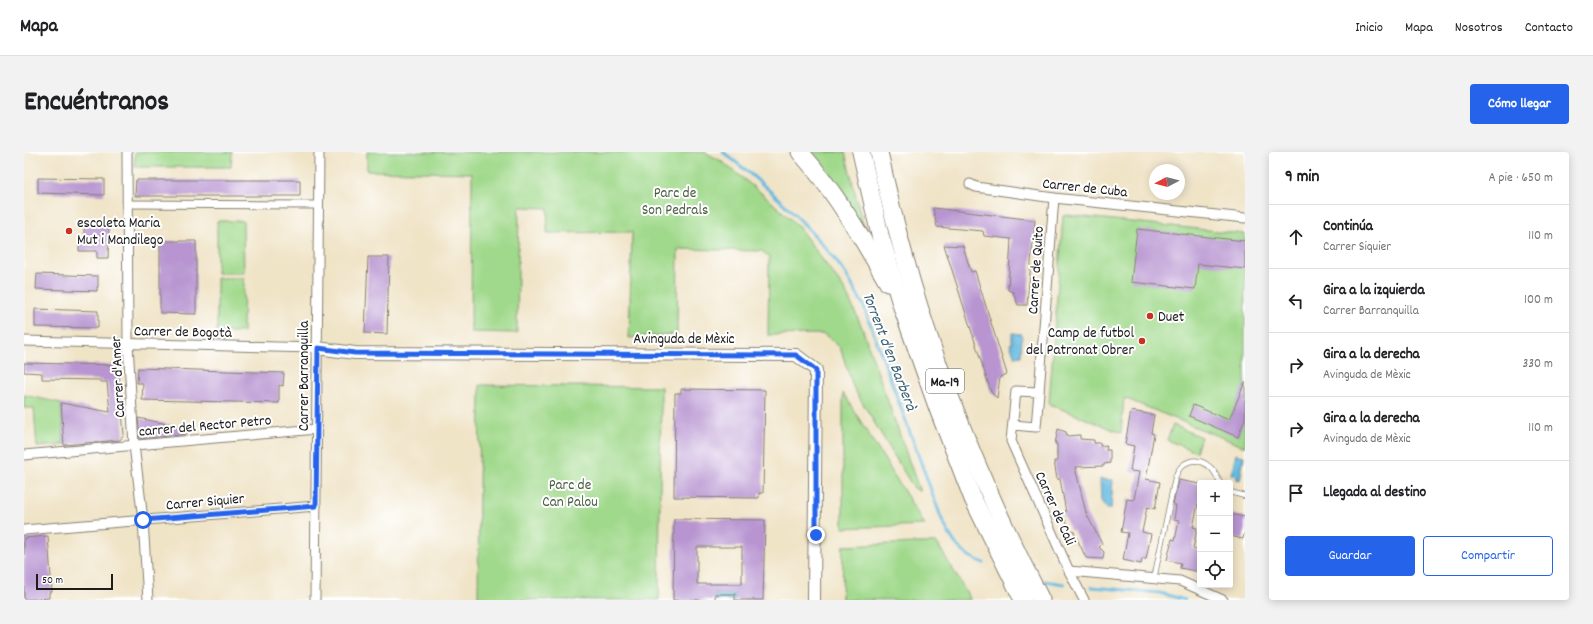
<!DOCTYPE html>
<html lang="es">
<head>
<meta charset="utf-8">
<style>
	body { margin:0; font-family:Dekko,sans-serif; background:#f2f2f2; color:#202124 }
	.controls { position:absolute; right:12px; bottom:12px; display:grid; overflow:hidden; border-radius:4px; box-shadow:0 2px 10px #0003 }
	.controls button { width:36px; height:36px; display:grid; place-items:center; padding:0; border:0; border-bottom:1px solid #e0e0e0; background:#fff; color:#202124; font:20px sans-serif }
	.compass { position:absolute; left:1125px; top:12px; width:36px; height:36px; border-radius:50%; background:#fff; box-shadow:0 2px 10px #0003; rotate:263deg }
	.scale { position:absolute; left:12px; bottom:10px; width:77px; box-sizing:border-box; padding-left:4px; border:2px solid #1c1c1c; border-top:0; font-size:11px; line-height:14px; white-space:nowrap; color:#1c1c1c; -webkit-text-stroke:3px #fff; paint-order:stroke }
	.stop { position:absolute; width:12px; height:12px; margin:-9px; border:3px solid #2563eb; border-radius:50%; background:#fff }
	.stop.end { background:#2563eb; border-color:#fff; box-shadow:0 1px 4px #0008 }
	.list { margin:0; padding:0; list-style:none }
	h2 { display:flex; justify-content:space-between; align-items:center; height:52px; margin:0; padding:0 16px; font-size:17px }
	h2 small { font-size:13px; font-weight:400; color:#757577 }
	.list li { display:grid; grid-template-columns:26px 1fr auto; gap:12px; align-items:center; box-sizing:border-box; height:64px; padding:0 16px; border-top:1px solid #e0e0e0 }
	.list b { display:block; font-size:15px; white-space:nowrap }
	.list p { margin:0; font-size:13px; white-space:nowrap; color:#757577 }
	.list em { font-size:13px; font-style:normal; color:#757577 }
	.actions { display:flex; gap:8px; padding:12px 16px }
	.actions a { flex:1; padding:9px 0; border:1px solid #2563eb; border-radius:4px; text-align:center; font-size:14px; color:#2563eb }
	.actions .main { background:#2563eb; color:#fff }
	.icon { flex:none; width:22px; height:22px; fill:none; stroke:currentColor; stroke-width:2; stroke-linecap:round; stroke-linejoin:round }
	.map { position:relative; flex:none; width:1221px; height:448px; overflow:hidden; border-radius:4px }
	header { display:flex; align-items:center; gap:24px; box-sizing:border-box; height:56px; padding:0 20px; background:#fff; border-bottom:1px solid #e0e0e0 }
	header strong { font-size:19px }
	nav { display:flex; gap:22px; margin-inline-start:auto; font-size:14px }
	.intro { display:flex; align-items:center; justify-content:space-between; box-sizing:border-box; height:96px; padding:0 24px }
	h1 { margin:0; font-size:28px }
	.button { padding:10px 18px; border-radius:4px; background:#2563eb; color:#fff; font-size:14px; font-weight:700 }
	main { display:flex; gap:24px; padding:0 24px }
	aside { flex:1; background:#fff; border-radius:4px; box-shadow:0 2px 10px #0003 }
	.map>svg:first-child { display:block }
	.green { fill:#a0d98b; stroke:#5e7a54 }
	.water { fill:#63b9e0; stroke:#406a7e }
	.lines { fill:none; stroke-linecap:round; stroke-linejoin:round }
	.stream { stroke:#63b9e0; stroke-width:3 }
	.building { fill:#b895d1; fill-rule:evenodd }
	.service-casing { stroke:#868072; stroke-width:6 }
	.pedestrian-casing { stroke:#868072; stroke-width:9 }
	.minor-casing { stroke:#868072; stroke-width:11 }
	.tertiary-casing { stroke:#868072; stroke-width:14 }
	.motorway-casing { stroke:#868072; stroke-width:19 }
	.service { stroke:#fff; stroke-width:4.5 }
	.pedestrian { stroke:#fff; stroke-width:7 }
	.minor { stroke:#fff; stroke-width:9 }
	.tertiary { stroke:#fff; stroke-width:12 }
	.motorway { stroke:#fff; stroke-width:17 }
	.route { stroke:#2563eb; stroke-width:5 }
	.poi-dot { fill:#c8321e; stroke:#fff; stroke-width:1.5 }
	.labels { text-anchor:middle; stroke-width:4; stroke-linejoin:round; paint-order:stroke }
	.shield { fill:#fff; stroke:#606060; stroke-width:1 }
	.shield-label { font-size:14px; font-weight:bold; fill:#1c1c1c }
	.street-label { font-size:15px; fill:#1c1c1c; stroke:#fff }
	.park-label { font-size:15px; fill:#4a5e43; stroke:#fff }
	.poi-label { font-size:15px; fill:#1c1c1c; stroke:#fff; text-anchor:start }
	.water-label { font-size:16px; font-style:italic; fill:#3c6374; stroke:#fff }
</style>
</head>
<body>
<header>
<strong>Mapa</strong>
<nav><a>Inicio</a><a>Mapa</a><a>Nosotros</a><a>Contacto</a></nav>
</header>
<div class="intro"><h1>Encuéntranos</h1><a class="button">Cómo llegar</a></div>
<main>
<div class="map">
<svg width="1221" height="448" viewBox="0 0 1221 448">
	<rect width="100%" height="100%" fill="#fff"/>
	<filter id="ink" filterUnits="userSpaceOnUse"><feTurbulence type="fractalNoise" baseFrequency=".025" numOctaves="2"/><feDisplacementMap in="SourceGraphic" scale="8" xChannelSelector="R" yChannelSelector="G"/><feConvolveMatrix kernelMatrix="1 2 1 2 8 2 1 2 1" color-interpolation-filters="sRGB"/></filter>
	<filter id="wash" filterUnits="userSpaceOnUse"><feTurbulence type="fractalNoise" baseFrequency=".012" numOctaves="4" result="noise"/><feDisplacementMap in="SourceGraphic" scale="16" xChannelSelector="R" yChannelSelector="G"/><feGaussianBlur stdDeviation="0.9" result="paint"/><feColorMatrix in="noise" values="0 0 0 0 0 0 0 0 0 0 0 0 0 0 0 0 0 1.4 0 .05"/><feComposite in="paint" operator="in"/></filter>
	<g filter="url(#wash)">
		<rect width="100%" height="100%" fill="#f0e4c7"/>
		<!-- green -->
		<g class="green">
			<path d="M111 0H208L207 15H111Z"/>
			<path d="M343 0H681L697 9 741 44 773 73 821 138 837 173 896 340 889 335 829 235 816 195 800 182 744 183 745 105 738 99 654 97 653 182 605 186 608 80 523 81 524 56 495 55 493 181 447 180 448 21 343 19Z"/>
			<path d="M784 0H821L840 77Z"/>
			<path d="M1043 63 1221 82V295L1100 246 1097 281 1025 252 1039 64Z"/>
			<path d="M193 69H219L220 121H193Z"/>
			<path d="M193 126H220L219 180H193Z"/>
			<path d="M456 233 637 235 635 448H454Z"/>
			<path d="M819 241 901 373 819 376Z"/>
			<path d="M0 243 37 251 40 293 13 295 10 256H0Z"/>
			<path d="M1149 273 1177 285 1172 300 1143 288Z"/>
			<path d="M893 391H913L947 448H818L819 394Z"/>
		</g>
		<!-- water -->
		<g class="water">
			<path d="M988 181 998 182 997 204 991 205 986 192 988 191Z"/>
			<path d="M1212 302 1220 304 1216 328 1212 327 1213 324 1207 322Z"/>
			<path d="M1076 327 1089 328 1087 357H1083L1077 349Z"/>
			<rect x="691" y="442" width="20" height="6"/>
		</g>
		<g class="lines">
			<!-- stream -->
			<g class="stream">
				<path d="M699 0C743 34 785 72 819 118 826 128 832 141 839 152L918 368C929 390 935 402 960 411"/>
				<path d="M1021 429 1040 432"/>
				<path d="M1068 435 1136 441 1161 448"/>
			</g>
		</g>
		<g id="blocks">
			<!-- building -->
			<g class="building">
				<path d="M14 26 80 27V43L14 41Z"/>
				<path d="M112 28H276V44H111Z"/>
				<path d="M909 56 1011 68 1003 153H994L989 140 984 138 987 87 960 84 959 79 913 75Z"/>
				<path d="M60 72H85L84 106H73V99H55V86H60Z"/>
				<path d="M1113 77 1221 89V117L1174 112 1171 137 1107 130Z"/>
				<path d="M136 89H172V162L136 161Z"/>
				<path d="M920 93 939 94 947 120 951 119 983 222 976 225 973 246 967 240Z"/>
				<path d="M344 105H365L363 182 341 181Z"/>
				<path d="M13 122 74 124V135H73V139L12 137Z"/>
				<path d="M11 157 74 159V176L11 175Z"/>
				<path d="M0 211 94 213 100 283 96 288 40 293 37 251 86 260 83 230H77V228L18 227V221L0 220Z"/>
				<path d="M114 216 260 221 259 234 255 233V251L118 248 119 231H113Z"/>
				<path d="M1221 230V267L1214 285 1165 264 1169 253 1205 268Z"/>
				<path d="M657 237 741 238 739 341H735V346L650 345 651 241H657Z"/>
				<path d="M1107 259 1130 263 1127 281 1130 282 1122 327 1136 330 1131 357 1123 355 1118 380 1127 382 1122 407H1118L1117 412 1099 408 1104 381 1097 380 1103 347 1110 348 1115 320 1106 319 1110 294 1101 292Z"/>
				<path d="M114 266 163 276V282L116 287Z"/>
				<path d="M1034 277 1042 280 1043 284 1056 283V287L1070 288V291H1076V294L1083 293 1082 298H1086V311L1080 312V314L1051 315 1062 361 1078 392 1075 395 1080 400 1079 407 1062 406 1049 378 1047 379 1038 361 1042 360 1036 327H1033L1030 309H1033V292H1031Z"/>
				<path d="M1154 328 1176 332V352H1174L1169 375 1173 376 1169 397 1176 398V420L1156 416 1157 411 1143 408 1148 387 1151 388 1155 369 1150 368 1152 353H1149Z"/>
				<path d="M1206 362 1221 365V382H1220L1219 387 1206 384Z"/>
				<path d="M650 367 741 368 739 448H711V442H691V448H649ZM673 395H718V432H673Z"/>
				<path d="M24 384 28 440H25V446L0 448V386Z"/>
			</g>
		</g>
	</g>
	<g filter="url(#ink)">
		<use href="#blocks" fill-opacity="0" stroke="#868072" stroke-width="1"/>
		<g class="lines">
			<defs>
				<g id="service">
					<path d="M1206 340 1221 344"/>
					<path d="M1130 427 1151 326C1156 309 1172 303 1186 315 1191 319 1193 325 1196 331"/>
				</g>
				<path id="pedestrian" d="M104 52 295 53"/>
				<g id="minor">
					<path d="M103 0 104 192 110 293 119 368 124 448"/>
					<path d="M946 32 952 35 1030 46 1221 66"/>
					<path d="M0 189 293 196"/>
					<path d="M1015 240 1030 46"/>
					<path d="M989 273 1012 275 1015 240 992 239 987 289 1045 419 1060 448"/>
					<path d="M0 303 293 277"/>
					<path d="M0 378 292 354"/>
					<path d="M1045 419 1156 429 1199 448"/>
					<path d="M291 448 295 0"/>
				</g>
				<path id="tertiary" d="M293 196 331 201 772 203 792 218 790 448"/>
				<g id="motorway">
					<path d="M776 0C811 39 838 86 864 131"/>
					<path d="M837 0 856 83 878 155 914 257 949 347 999 448"/>
					<path d="M855 0C887 155 944 308 1017 448"/>
				</g>
			</defs>
			<!-- service casing -->
			<use href="#service" class="service-casing"/>
			<!-- pedestrian casing -->
			<use href="#pedestrian" class="pedestrian-casing"/>
			<!-- minor casing -->
			<use href="#minor" class="minor-casing"/>
			<!-- tertiary casing -->
			<use href="#tertiary" class="tertiary-casing"/>
			<!-- motorway casing -->
			<use href="#motorway" class="motorway-casing"/>
			<!-- service -->
			<use href="#service" class="service"/>
			<!-- pedestrian -->
			<use href="#pedestrian" class="pedestrian"/>
			<!-- minor -->
			<use href="#minor" class="minor"/>
			<!-- tertiary -->
			<use href="#tertiary" class="tertiary"/>
			<!-- motorway -->
			<use href="#motorway" class="motorway"/>
		</g>
	</g>
	<g class="lines" filter="url(#ink)">
		<!-- route -->
		<path class="route" d="M119 368 292 354 294 196 331 201 772 203 792 218V383"/>
	</g>
	<!-- markers -->
	<g class="poi-dot">
		<circle cx="45" cy="79" r="4"/>
		<circle cx="1126" cy="164" r="4"/>
		<circle cx="1118" cy="189" r="4"/>
	</g>
	<g class="labels">
		<!-- shield labels -->
		<rect class="shield" x="902" y="217" width="38" height="24" rx="3"/>
		<g class="shield-label">
			<text x="921" y="234">Ma-19</text>
		</g>
		<!-- street labels -->
		<g class="street-label">
			<text transform="translate(1061 35) rotate(6)" y="5">Carrer de Cuba</text>
			<text transform="translate(1011 118) rotate(-86)" y="5">Carrer de Quito</text>
			<text transform="translate(159 179) rotate(1)" y="5">Carrer de Bogotà</text>
			<text x="660" y="191">Avinguda de Mèxic</text>
			<text transform="translate(279 224) rotate(-90)" y="5">Carrer Barranquilla</text>
			<text transform="translate(93 225) rotate(-93)" y="5">Carrer d'Amer</text>
			<text transform="translate(181 273) rotate(-5)" y="5">carrer del Rector Petro</text>
			<text transform="translate(181 349) rotate(-5)" y="5">Carrer Siquier</text>
			<text transform="translate(1032 356) rotate(66)" y="5">Carrer de Cali</text>
		</g>
		<!-- park labels -->
		<g class="park-label">
			<text x="651" y="45">Parc de<tspan x="651" dy="17">Son Pedrals</tspan></text>
			<text x="546" y="337">Parc de<tspan x="546" dy="17">Can Palou</tspan></text>
		</g>
		<!-- poi labels -->
		<g class="poi-label">
			<text x="53" y="75">escoleta Maria<tspan x="53" dy="17">Mut i Mandilego</tspan></text>
			<text x="1134" y="169">Duet</text>
			<text x="1110" y="185" text-anchor="end">Camp de futbol<tspan x="1110" dy="17">del Patronat Obrer</tspan></text>
		</g>
		<!-- water labels -->
		<g class="water-label">
			<text transform="translate(867 199) rotate(69)" y="6">Torrent d'en Barberà</text>
		</g>
	</g>
</svg>
<div class="controls">
<button>+</button>
<button>−</button>
<button><svg class="icon" aria-label="locate" viewBox="0 0 24 24"><circle cx="12" cy="12" r="6"/><path d="M12 2v4M12 18v4M2 12h4M18 12h4"/></svg></button>
</div>
<svg class="compass" viewBox="-18 -18 36 36"><path d="M0-13l5 13h-10z" fill="#e53935"/><path d="M0 13l5-13h-10z" fill="#757577"/></svg>
<div class="scale">50 m</div>
<div class="stop" style="left:119px;top:368px"></div>
<div class="stop end" style="left:792px;top:383px"></div>
</div>
<aside>
<h2>9 min<small>A pie · 650 m</small></h2>
<ul class="list">
<li><svg class="icon" aria-label="ahead" viewBox="0 0 24 24"><path d="M12 20V5M6 11l6-6 6 6"/></svg><div><b>Continúa</b><p>Carrer Siquier</p></div><em>110 m</em></li>
<li><svg class="icon" aria-label="left" viewBox="0 0 24 24"><path d="M17 20v-9H6M10 6l-5 5 5 5"/></svg><div><b>Gira a la izquierda</b><p>Carrer Barranquilla</p></div><em>100 m</em></li>
<li><svg class="icon" aria-label="right" viewBox="0 0 24 24"><path d="M7 20v-9h11M14 6l5 5-5 5"/></svg><div><b>Gira a la derecha</b><p>Avinguda de Mèxic</p></div><em>330 m</em></li>
<li><svg class="icon" aria-label="right" viewBox="0 0 24 24"><path d="M7 20v-9h11M14 6l5 5-5 5"/></svg><div><b>Gira a la derecha</b><p>Avinguda de Mèxic</p></div><em>110 m</em></li>
<li><svg class="icon" aria-label="arrive" viewBox="0 0 24 24"><path d="M6 21V4h12l-3 4 3 4H6"/></svg><div><b>Llegada al destino</b></div></li>
</ul>
<div class="actions"><a class="main">Guardar</a><a>Compartir</a></div>
</aside>
</main>
</body>
</html>
